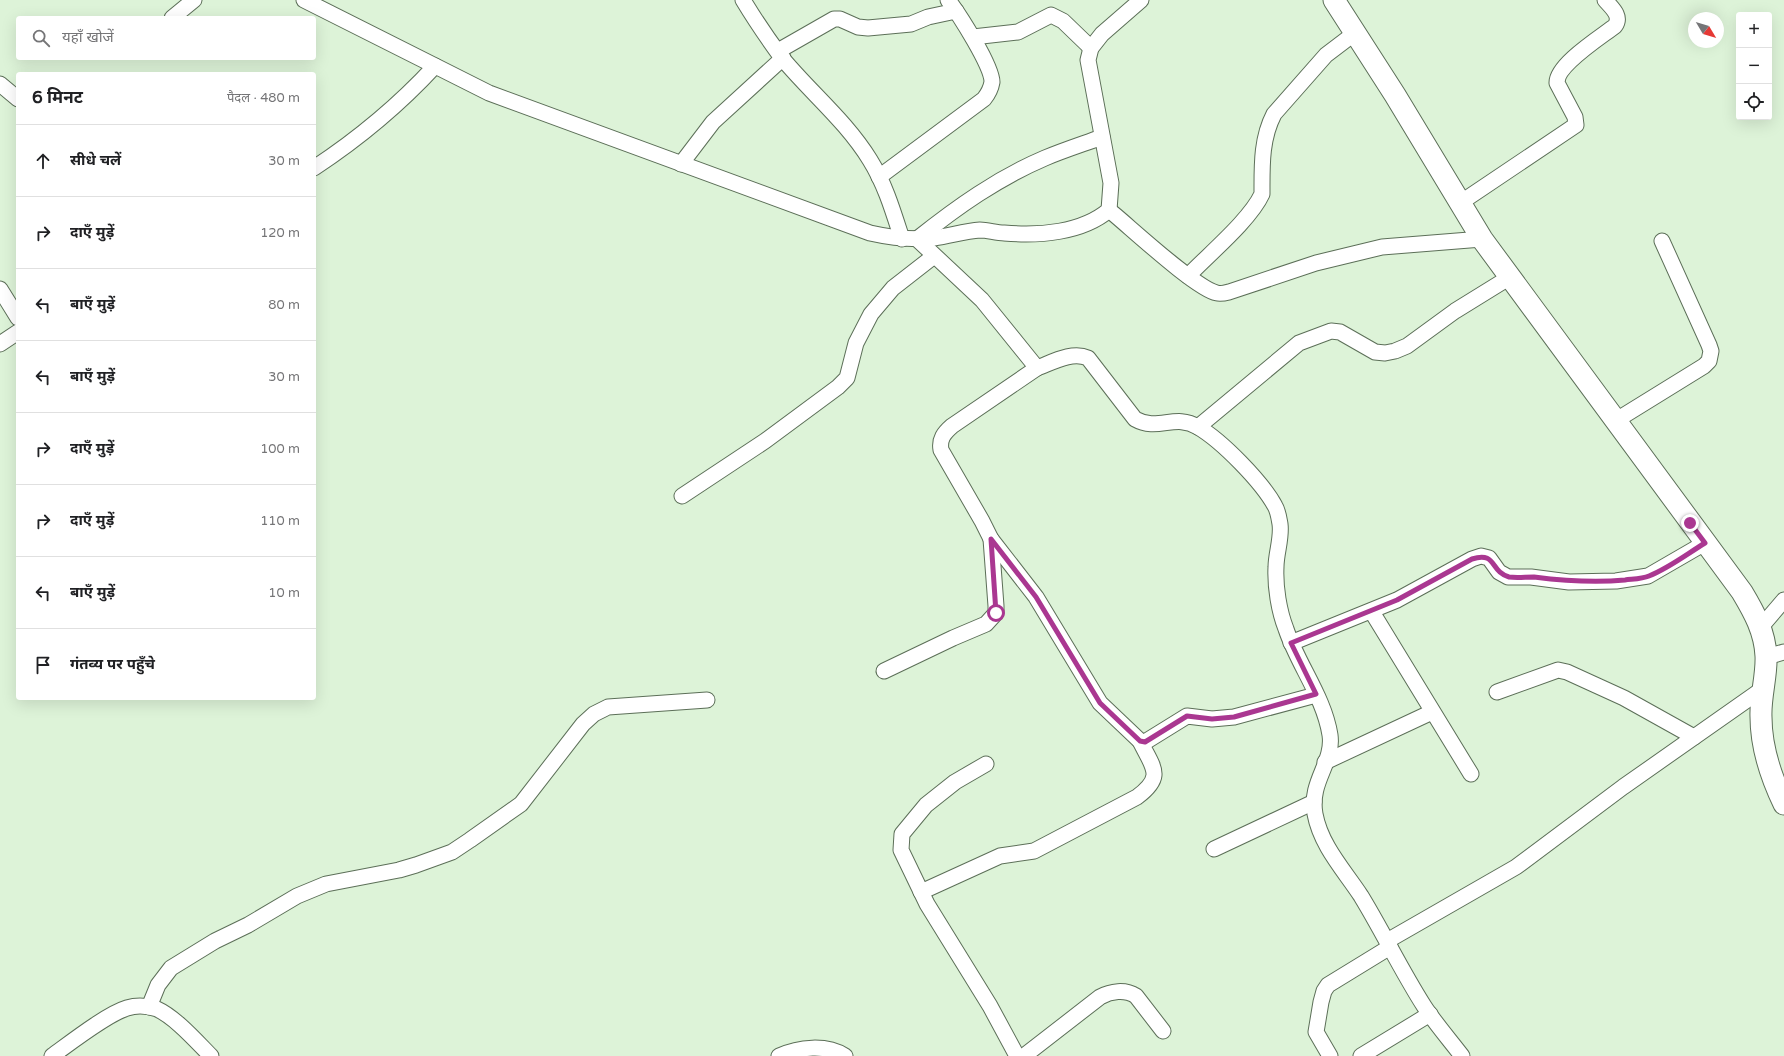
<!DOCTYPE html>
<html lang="hi">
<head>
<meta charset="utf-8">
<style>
	body { margin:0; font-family:"Varela Round","Noto Sans Devanagari",sans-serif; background:#f2f2f2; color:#202124 }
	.controls { position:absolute; right:12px; top:12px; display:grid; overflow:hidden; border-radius:4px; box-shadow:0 4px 16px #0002 }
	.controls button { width:36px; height:36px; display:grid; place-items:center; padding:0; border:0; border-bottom:1px solid #e0e0e0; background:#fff; color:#202124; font:20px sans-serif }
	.compass { position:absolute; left:1688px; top:12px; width:36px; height:36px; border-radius:50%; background:#fff; box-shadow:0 4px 16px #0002; rotate:128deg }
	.stop { position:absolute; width:12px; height:12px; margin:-9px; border:3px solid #aa3791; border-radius:50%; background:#fff }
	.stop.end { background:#aa3791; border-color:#fff; box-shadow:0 1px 4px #0008 }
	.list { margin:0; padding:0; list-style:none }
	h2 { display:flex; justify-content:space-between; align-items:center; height:52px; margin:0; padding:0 16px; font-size:17px }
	h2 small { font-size:13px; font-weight:400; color:#757577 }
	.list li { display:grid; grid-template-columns:26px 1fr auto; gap:12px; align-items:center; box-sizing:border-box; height:72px; padding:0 16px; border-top:1px solid #e0e0e0 }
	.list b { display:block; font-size:15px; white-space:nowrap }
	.list em { font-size:13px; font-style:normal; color:#757577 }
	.icon { flex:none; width:22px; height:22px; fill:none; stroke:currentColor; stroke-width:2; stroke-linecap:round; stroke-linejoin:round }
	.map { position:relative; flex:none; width:1784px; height:1056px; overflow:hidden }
	.search { position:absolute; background:#fff; box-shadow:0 4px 16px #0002; left:16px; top:16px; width:300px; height:44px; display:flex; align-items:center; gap:10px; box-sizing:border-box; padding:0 14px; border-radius:4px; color:#757577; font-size:15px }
	.panel { position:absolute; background:#fff; box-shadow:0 4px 16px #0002; left:16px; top:72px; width:300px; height:628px; border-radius:4px }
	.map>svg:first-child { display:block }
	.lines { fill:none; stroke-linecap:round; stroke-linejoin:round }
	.street-casing { stroke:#5c6f58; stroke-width:17 }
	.secondary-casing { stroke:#5c6f58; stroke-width:23 }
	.street { stroke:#fff; stroke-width:15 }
	.secondary { stroke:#fff; stroke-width:21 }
	.route { stroke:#aa3791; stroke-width:5 }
</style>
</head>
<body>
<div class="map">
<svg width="1784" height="1056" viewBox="0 0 1784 1056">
	<rect width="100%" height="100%" fill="#ddf3d8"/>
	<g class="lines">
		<defs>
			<g id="street">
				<path d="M304 0 489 93 870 233C892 238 912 240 934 238 950 236 964 231 980 230 988 230 996 233 1004 233 1039 236 1082 233 1109 210L1111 183 1088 60 1091 48 1102 34 1141 0"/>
				<path d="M743 0C755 20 768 39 782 58 811 93 846 121 870 160 885 184 893 211 902 239"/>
				<path d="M172 18 194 0"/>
				<path d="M973 37 1018 32 1051 15 1063 21 1091 48"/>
				<path d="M778 51 834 19H840L858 27 868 28 911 24 928 17 956 11"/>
				<path d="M0 84 18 99"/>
				<path d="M1102 137C1083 144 1064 150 1045 158 998 178 957 207 917 239L982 300 1037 368C1053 362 1072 351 1088 358L1135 419C1158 432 1175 413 1198 427 1222 441 1262 482 1275 506 1278 511 1279 518 1280 524 1282 538 1276 553 1276 567 1275 587 1279 611 1286 629 1298 665 1324 697 1330 735 1334 763 1309 781 1315 814 1321 846 1344 870 1361 896 1383 932 1401 970 1424 1006 1435 1023 1449 1039 1462 1056"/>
				<path d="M681 164 713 122 783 58"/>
				<path d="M314 168C358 139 399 105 435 66"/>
				<path d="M879 177 984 99C988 94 991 88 992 82 992 66 959 14 948 0"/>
				<path d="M1460 203 1576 125 1575 117 1557 83C1556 65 1601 37 1615 26 1622 16 1612 8 1605 0"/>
				<path d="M1109 210C1129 226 1196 289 1217 293 1220 294 1225 293 1229 292L1316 263 1382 247 1482 239"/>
				<path d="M1188 276C1209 254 1250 220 1262 194 1262 166 1261 139 1274 114L1326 55 1355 33"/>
				<path d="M0 289 18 318"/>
				<path d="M0 344 18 332"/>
				<path d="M1037 368 952 426C944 433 939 439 941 450L982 521 991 539 1036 597 1100 703 1140 741 1145 742 1187 716 1212 719 1234 717 1316 695"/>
				<path d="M1615 421 1704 366 1709 361 1711 351 1709 345 1662 241"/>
				<path d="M1198 427 1299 343 1331 331 1340 332 1375 352 1385 353 1395 351 1407 346 1455 311 1510 277"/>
				<path d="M682 496 765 441 838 387 847 378 856 343 871 314 893 288 934 256"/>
				<path d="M1372 612 1471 774"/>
				<path d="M1760 628 1784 600"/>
				<path d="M1291 643 1397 600 1472 559 1481 556 1489 558 1499 572 1508 577H1531L1569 582 1616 581 1648 576 1705 543"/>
				<path d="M1766 657 1784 652"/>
				<path d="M884 671 953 638 986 624 996 613V606L991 539"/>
				<path d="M1497 692 1558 670 1567 672 1624 698 1694 737"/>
				<path d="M1325 762 1432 712"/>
				<path d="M986 764 955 782 926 805 902 834 901 850 927 904 990 1006 1017 1056"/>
				<path d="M1214 849 1314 802"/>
				<path d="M921 892 1000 856 1034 851 1137 797C1165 776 1153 768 1140 741"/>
				<path d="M1387 941 1516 867 1623 787 1764 688"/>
				<path d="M149 1007 158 985 171 968 215 941 248 925 297 896 326 884 399 870 416 865 452 852 470 840 521 804 583 724 594 714 608 707 707 700"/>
				<path d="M52 1056C70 1043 107 1014 127 1008 137 1005 148 1006 157 1009 175 1017 197 1042 211 1056"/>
				<path d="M779 1056C799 1047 826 1044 845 1056"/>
				<path d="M1024 1056 1100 997C1111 991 1125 989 1136 996L1163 1031"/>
				<path d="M1330 1056 1316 1032 1321 1002 1324 991 1328 985 1390 947"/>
				<path d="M1361 1056 1430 1014"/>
			</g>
			<path id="secondary" d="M1334 0 1395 95 1482 239 1742 592C1754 612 1765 632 1766 656 1767 676 1760 697 1761 717 1761 748 1771 777 1784 804"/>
		</defs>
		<!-- street casing -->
		<use href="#street" class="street-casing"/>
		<!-- secondary casing -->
		<use href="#secondary" class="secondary-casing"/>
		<!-- street -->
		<use href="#street" class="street"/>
		<!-- secondary -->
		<use href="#secondary" class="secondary"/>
	</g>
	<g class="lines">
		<!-- route -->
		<path class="route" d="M996 613 991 539 1036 597 1100 703 1140 741 1145 742 1187 716 1212 719 1234 717 1316 694 1291 643 1397 600 1472 559C1497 551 1490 572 1509 577 1517 578 1525 577 1534 577 1565 581 1594 583 1625 580 1633 579 1642 579 1649 576 1669 568 1687 554 1705 543L1690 523"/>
	</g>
</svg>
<div class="controls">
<button>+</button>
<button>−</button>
<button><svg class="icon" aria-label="locate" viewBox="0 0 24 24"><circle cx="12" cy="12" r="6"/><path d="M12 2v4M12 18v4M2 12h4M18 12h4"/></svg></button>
</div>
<svg class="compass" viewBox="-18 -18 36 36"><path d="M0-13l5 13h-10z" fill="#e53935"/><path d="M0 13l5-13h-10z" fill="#757577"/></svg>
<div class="stop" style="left:996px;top:613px"></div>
<div class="stop end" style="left:1690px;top:523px"></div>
<div class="search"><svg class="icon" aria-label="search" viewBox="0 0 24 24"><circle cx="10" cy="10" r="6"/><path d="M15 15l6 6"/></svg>यहाँ खोजें</div>
<section class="panel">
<h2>6 मिनट<small>पैदल · 480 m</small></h2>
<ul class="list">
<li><svg class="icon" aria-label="ahead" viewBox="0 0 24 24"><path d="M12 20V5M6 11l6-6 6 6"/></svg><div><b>सीधे चलें</b></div><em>30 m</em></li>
<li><svg class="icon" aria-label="right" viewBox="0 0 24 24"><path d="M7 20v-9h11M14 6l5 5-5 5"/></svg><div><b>दाएँ मुड़ें</b></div><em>120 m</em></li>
<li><svg class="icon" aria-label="left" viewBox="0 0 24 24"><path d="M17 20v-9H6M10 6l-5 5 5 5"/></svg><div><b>बाएँ मुड़ें</b></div><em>80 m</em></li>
<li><svg class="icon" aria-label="left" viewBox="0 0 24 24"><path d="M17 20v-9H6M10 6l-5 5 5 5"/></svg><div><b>बाएँ मुड़ें</b></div><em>30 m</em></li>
<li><svg class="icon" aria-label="right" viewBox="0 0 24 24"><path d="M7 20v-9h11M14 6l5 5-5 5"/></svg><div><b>दाएँ मुड़ें</b></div><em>100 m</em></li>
<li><svg class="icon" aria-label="right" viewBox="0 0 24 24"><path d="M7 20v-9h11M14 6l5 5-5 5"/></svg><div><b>दाएँ मुड़ें</b></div><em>110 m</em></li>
<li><svg class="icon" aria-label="left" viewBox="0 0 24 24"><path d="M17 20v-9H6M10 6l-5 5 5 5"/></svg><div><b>बाएँ मुड़ें</b></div><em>10 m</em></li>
<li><svg class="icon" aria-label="arrive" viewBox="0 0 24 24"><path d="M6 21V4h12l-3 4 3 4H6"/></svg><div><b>गंतव्य पर पहुँचे</b></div></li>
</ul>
</section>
</div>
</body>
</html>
